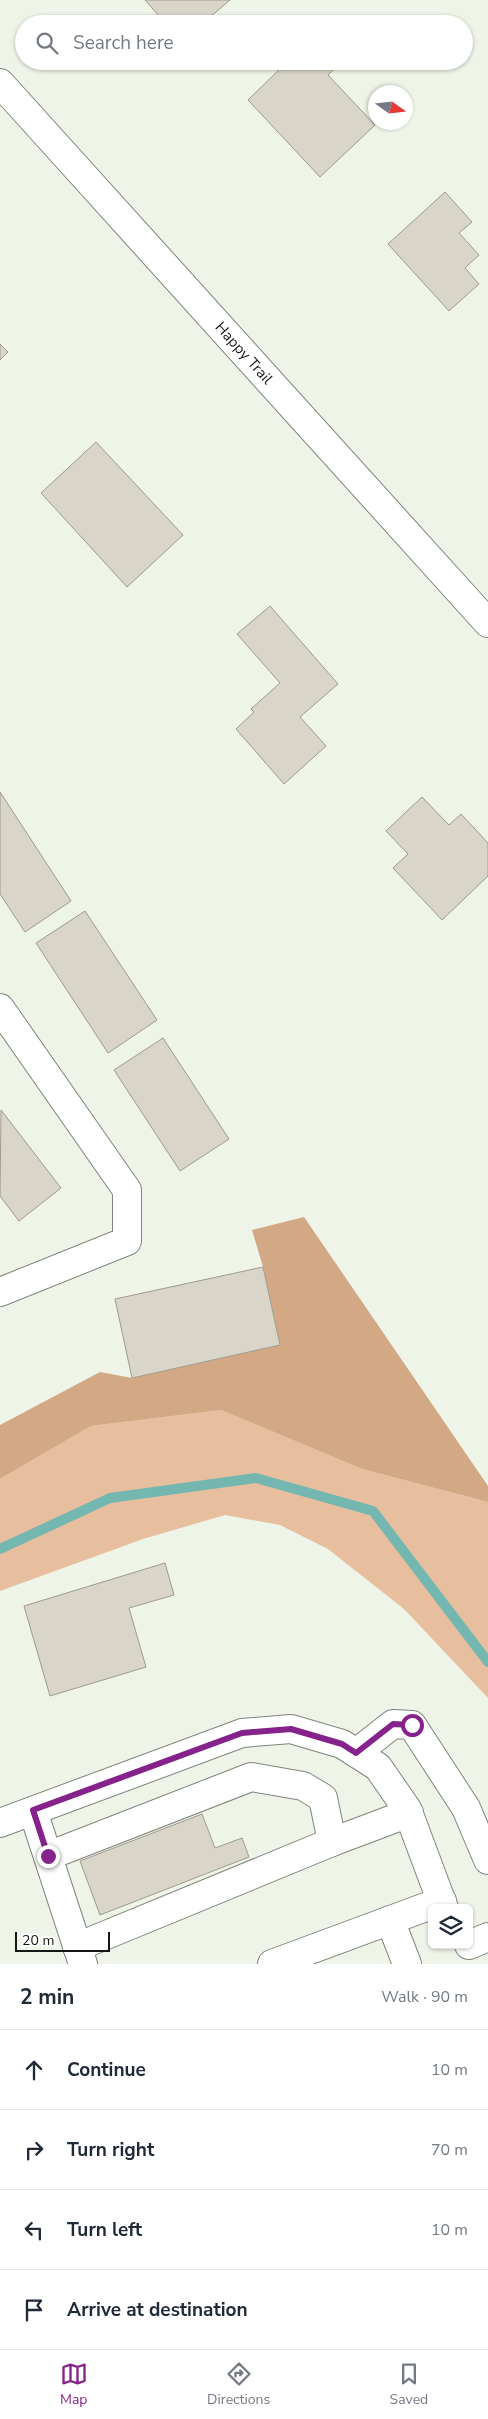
<!DOCTYPE html>
<html lang="en">
<head>
<meta charset="utf-8">
<style>
	body { margin:0; font-family:"Nunito Sans",sans-serif; background:#f2f2f3; color:#1f2937 }
	.controls { position:absolute; right:15px; bottom:15px; display:grid; overflow:hidden; border-radius:8px; box-shadow:0 1px 4px #0004 }
	.controls button { width:45px; height:45px; display:grid; place-items:center; padding:0; border:0; border-bottom:1px solid #e0e1e3; background:#fff; color:#1f2937; font:25px sans-serif }
	.compass { position:absolute; left:368px; top:85px; width:45px; height:45px; border-radius:50%; background:#fff; box-shadow:0 1px 4px #0004; rotate:104deg }
	.scale { position:absolute; left:15px; bottom:12px; width:95px; box-sizing:border-box; padding-left:5px; border:2px solid #151712; border-top:0; font-size:14px; line-height:18px; white-space:nowrap; color:#151712; -webkit-text-stroke:4px #fff; paint-order:stroke }
	.stop { position:absolute; width:15px; height:15px; margin:-11px; border:4px solid #85228b; border-radius:50%; background:#fff }
	.stop.end { background:#85228b; border-color:#fff; box-shadow:0 1px 5px #0008 }
	.list { margin:0; padding:0; list-style:none }
	h2 { display:flex; justify-content:space-between; align-items:center; height:65px; margin:0; padding:0 20px; font-size:21px }
	h2 small { font-size:16px; font-weight:400; color:#747a83 }
	.list li { display:grid; grid-template-columns:32px 1fr auto; gap:15px; align-items:center; box-sizing:border-box; height:80px; padding:0 20px; border-top:1px solid #e0e1e3 }
	.list b { display:block; font-size:19px; white-space:nowrap }
	.list em { font-size:16px; font-style:normal; color:#747a83 }
	.icon { flex:none; width:28px; height:28px; fill:none; stroke:currentColor; stroke-width:2; stroke-linecap:round; stroke-linejoin:round }
	.map { position:relative; flex:none; width:488px; height:1964px; overflow:hidden }
	.search { position:absolute; background:#fff; box-shadow:0 1px 4px #0004; left:15px; right:15px; top:15px; height:55px; display:flex; align-items:center; gap:12px; box-sizing:border-box; padding:0 18px; border-radius:28px; color:#747a83; font-size:19px }
	.sheet { height:385px; background:#fff }
	nav { display:flex; justify-content:space-around; align-items:center; box-sizing:border-box; height:70px; border-top:1px solid #e0e1e3; background:#fff; font-size:14px; color:#747a83 }
	nav a { display:grid; justify-items:center; gap:2px }
	nav .on { color:#85228b }
	.map>svg:first-child { display:block }
	.green { fill:#e7bf9e }
	.forest { fill:#d2a885 }
	.lines { fill:none; stroke-linecap:round; stroke-linejoin:round }
	.stream { stroke:#74b7b1; stroke-width:10 }
	.building { fill:#d9d5c9; stroke:#9e9a8e }
	.minor-casing { stroke:#808479; stroke-width:30 }
	.minor { stroke:#fff; stroke-width:28 }
	.route { stroke:#85228b; stroke-width:6 }
	.labels { text-anchor:middle; stroke-width:5; stroke-linejoin:round; paint-order:stroke }
	.street-label { font-size:15px; fill:#151712; stroke:#fff }
</style>
</head>
<body>
<div class="map">
<svg width="488" height="1964" viewBox="0 0 488 1964">
	<rect width="100%" height="100%" fill="#eef4e7"/>
	<!-- green -->
	<path class="green" d="M221 1410 362 1469 488 1502V1698L404 1609 328 1549 280 1525 225 1515 143 1539 0 1591V1479L91 1426Z"/>
	<!-- forest -->
	<path class="forest" d="M304 1217 488 1486V1502L362 1469 221 1410 91 1426 0 1479V1425L100 1372 132 1378 280 1345 263 1267 252 1230Z"/>
	<g class="lines">
		<!-- stream -->
		<path class="stream" d="M0 1549 110 1498 256 1478 373 1511 488 1662"/>
	</g>
	<!-- building -->
	<g class="building">
		<path d="M145 0H230L202 24H166Z"/>
		<path d="M338 15 346 24H328Z"/>
		<path d="M288 61H343L328 75 375 125 320 177 248 100Z"/>
		<path d="M445 192 472 222 459 233 479 255 465 268 479 284 449 311 388 244Z"/>
		<path d="M0 344 8 352 0 360Z"/>
		<path d="M96 442 183 535 127 587 41 493Z"/>
		<path d="M270 606 338 684 300 717 326 746 284 784 236 729 254 712 251 709 280 683 237 634Z"/>
		<path d="M0 792 71 901 25 932 0 894Z"/>
		<path d="M422 797 449 825 461 814 488 843V876L442 920 393 868 408 854 386 831Z"/>
		<path d="M85 911 157 1020 108 1053 36 943Z"/>
		<path d="M163 1038 229 1139 180 1171 114 1070Z"/>
		<path d="M1 1110 61 1188 19 1221 0 1196Z"/>
		<path d="M263 1267 280 1345 132 1378 115 1299Z"/>
		<path d="M165 1563 174 1595 129 1608 146 1667 50 1696 24 1606Z"/>
		<path d="M202 1814 215 1848 242 1838 249 1857 100 1915 80 1861Z"/>
	</g>
	<g class="lines">
		<defs>
			<g id="minor">
				<path d="M0 83 488 623"/>
				<path d="M0 1008 127 1190V1241L0 1292"/>
				<path d="M356 1753 393 1724 412 1725 466 1808 488 1860"/>
				<path d="M33 1811 83 1964"/>
				<path d="M0 1823 242 1733 291 1729 342 1744 378 1767 407 1809 444 1908"/>
				<path d="M48 1856 251 1777 303 1786 323 1798 332 1842"/>
				<path d="M390 1920 407 1964"/>
				<path d="M469 1945 488 1937"/>
				<path d="M77 1947 332 1842 409 1813"/>
				<path d="M272 1964 442 1901"/>
			</g>
		</defs>
		<!-- minor casing -->
		<use href="#minor" class="minor-casing"/>
		<!-- minor -->
		<use href="#minor" class="minor"/>
	</g>
	<g class="lines">
		<!-- route -->
		<path class="route" d="M48 1856 33 1810 242 1733 291 1729 342 1744 356 1753 393 1724 412 1725"/>
	</g>
	<g class="labels">
		<!-- street labels -->
		<g class="street-label">
			<text transform="translate(244 353) rotate(48)" y="5">Happy Trail</text>
		</g>
	</g>
</svg>
<div class="controls">
<button><svg class="icon" aria-label="layers" viewBox="0 0 24 24"><path d="M12 4l9 5-9 5-9-5zM3 14l9 5 9-5"/></svg></button>
</div>
<svg class="compass" viewBox="-18 -18 36 36"><path d="M0-13l5 13h-10z" fill="#e53935"/><path d="M0 13l5-13h-10z" fill="#747a83"/></svg>
<div class="scale">20 m</div>
<div class="stop" style="left:412px;top:1725px"></div>
<div class="stop end" style="left:48px;top:1856px"></div>
<div class="search"><svg class="icon" aria-label="search" viewBox="0 0 24 24"><circle cx="10" cy="10" r="6"/><path d="M15 15l6 6"/></svg>Search here</div>
</div>
<section class="sheet">
<h2>2 min<small>Walk · 90 m</small></h2>
<ul class="list">
<li><svg class="icon" aria-label="ahead" viewBox="0 0 24 24"><path d="M12 20V5M6 11l6-6 6 6"/></svg><div><b>Continue</b></div><em>10 m</em></li>
<li><svg class="icon" aria-label="right" viewBox="0 0 24 24"><path d="M7 20v-9h11M14 6l5 5-5 5"/></svg><div><b>Turn right</b></div><em>70 m</em></li>
<li><svg class="icon" aria-label="left" viewBox="0 0 24 24"><path d="M17 20v-9H6M10 6l-5 5 5 5"/></svg><div><b>Turn left</b></div><em>10 m</em></li>
<li><svg class="icon" aria-label="arrive" viewBox="0 0 24 24"><path d="M6 21V4h12l-3 4 3 4H6"/></svg><div><b>Arrive at destination</b></div></li>
</ul>
</section>
<nav>
<a class="on"><svg class="icon" aria-label="map" viewBox="0 0 24 24"><path d="M3 6l6-2 6 2 6-2v14l-6 2-6-2-6 2zM9 4v14M15 6v14"/></svg>Map</a>
<a><svg class="icon" aria-label="directions" viewBox="0 0 24 24"><path d="M12 3l9 9-9 9-9-9zM9 14v-3h6M13 9l2 2-2 2"/></svg>Directions</a>
<a><svg class="icon" aria-label="saved" viewBox="0 0 24 24"><path d="M7 4h10v16l-5-4-5 4z"/></svg>Saved</a>
</nav>
</body>
</html>
